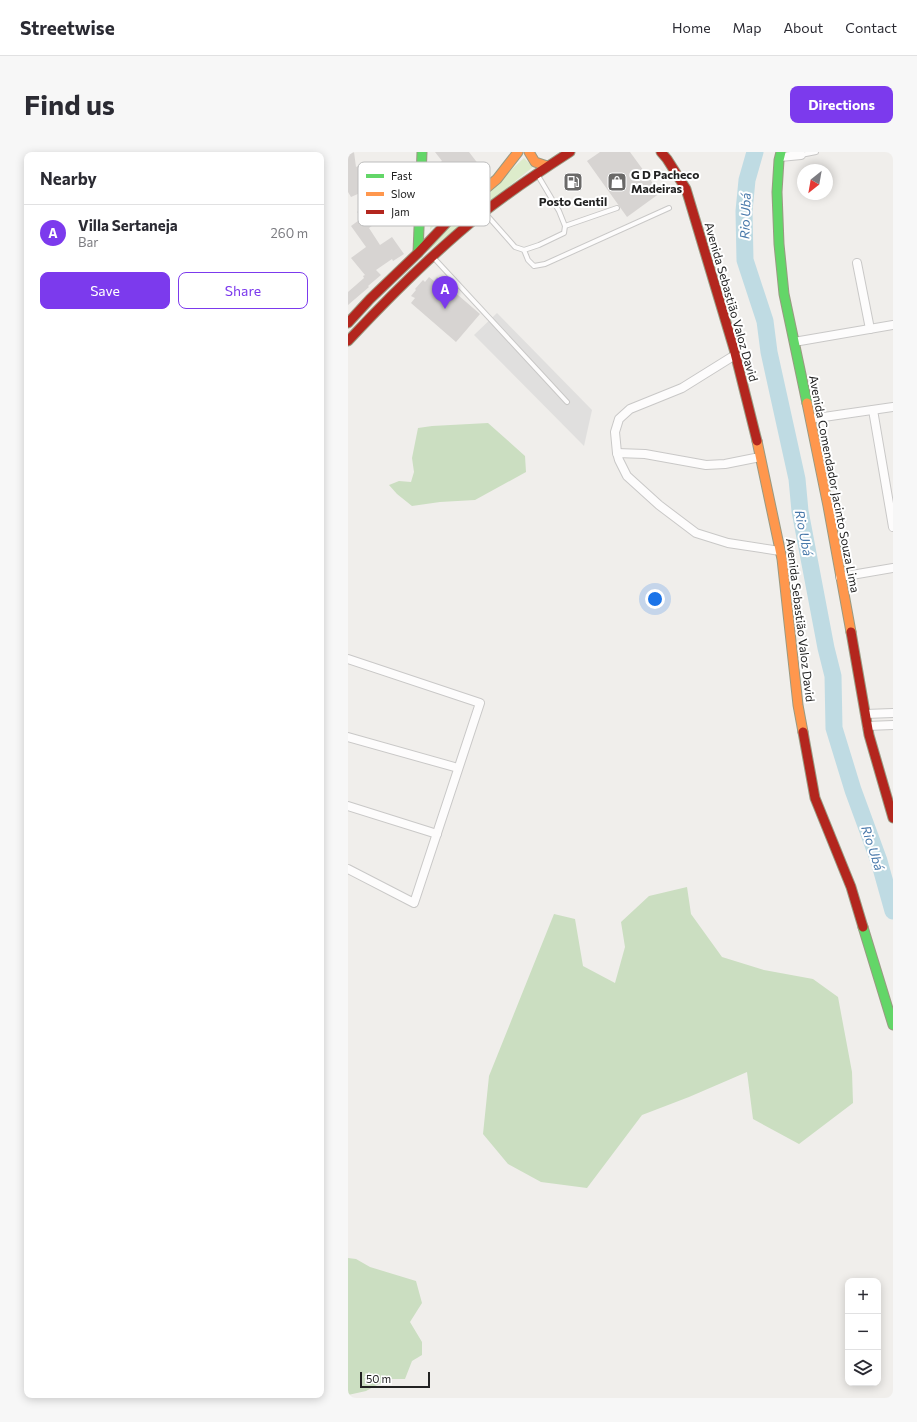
<!DOCTYPE html>
<html lang="en">
<head>
<meta charset="utf-8">
<style>
	body { margin:0; font-family:Commissioner,sans-serif; background:#f7f7f7; color:#2b2b33 }
	.controls { position:absolute; right:12px; bottom:12px; display:grid; overflow:hidden; border-radius:8px; box-shadow:0 2px 10px #0003 }
	.controls button { width:36px; height:36px; display:grid; place-items:center; padding:0; border:0; border-bottom:1px solid #e1e1e2; background:#fff; color:#2b2b33; font:20px sans-serif }
	.compass { position:absolute; left:449px; top:12px; width:36px; height:36px; border-radius:50%; background:#fff; box-shadow:0 2px 10px #0003; rotate:211deg }
	.scale { position:absolute; left:12px; bottom:10px; width:70px; box-sizing:border-box; padding-left:4px; border:2px solid #222; border-top:0; font-size:11px; line-height:14px; white-space:nowrap; color:#222; -webkit-text-stroke:3px #fff; paint-order:stroke }
	.you { position:absolute; left:307px; top:447px; width:14px; height:14px; margin:-10px; border:3px solid #fff; border-radius:50%; background:#1a73e8; box-shadow:0 0 0 6px #1a73e833 }
	.badge { display:grid; place-items:center; width:26px; height:26px; border-radius:50%; background:#7c3aed; color:#fff; font-size:13px; font-weight:700 }
	.pin { position:absolute; translate:-50% -33px; filter:drop-shadow(0 1px 2px #0008) }
	.pin::after { content:''; position:absolute; top:21px; width:14px; height:12px; background:inherit; clip-path:polygon(0 0,100% 0,50% 100%) }
	.list { margin:0; padding:0; list-style:none }
	h2 { display:flex; justify-content:space-between; align-items:center; height:52px; margin:0; padding:0 16px; font-size:17px }
	h2 small { font-size:13px; font-weight:400; color:#7c7c81 }
	.list li { display:grid; grid-template-columns:26px 1fr auto; gap:12px; align-items:center; box-sizing:border-box; height:56px; padding:0 16px; border-top:1px solid #e1e1e2 }
	.list b { display:block; font-size:15px; white-space:nowrap }
	.list p { margin:0; font-size:13px; white-space:nowrap; color:#7c7c81 }
	.list em { font-size:13px; font-style:normal; color:#7c7c81 }
	.actions { display:flex; gap:8px; padding:12px 16px }
	.actions a { flex:1; padding:9px 0; border:1px solid #7c3aed; border-radius:8px; text-align:center; font-size:14px; color:#7c3aed }
	.actions .main { background:#7c3aed; color:#fff }
	.icon { flex:none; width:22px; height:22px; fill:none; stroke:currentColor; stroke-width:2; stroke-linecap:round; stroke-linejoin:round }
	.map { position:relative; flex:none; width:545px; height:1246px; overflow:hidden; border-radius:8px }
	header { display:flex; align-items:center; gap:24px; box-sizing:border-box; height:56px; padding:0 20px; background:#fff; border-bottom:1px solid #e1e1e2 }
	header strong { font-size:19px }
	nav { display:flex; gap:22px; margin-inline-start:auto; font-size:14px }
	.intro { display:flex; align-items:center; justify-content:space-between; box-sizing:border-box; height:96px; padding:0 24px }
	h1 { margin:0; font-size:28px }
	.button { padding:10px 18px; border-radius:8px; background:#7c3aed; color:#fff; font-size:14px; font-weight:700 }
	main { display:flex; gap:24px; padding:0 24px }
	aside { flex:1; background:#fff; border-radius:8px; box-shadow:0 2px 10px #0003 }
	.map>svg:first-child { display:block }
	.grass { fill:#ddeccb }
	.forest { fill:#cbdec1 }
	.parking { fill:#e0dfde }
	.lines { fill:none; stroke-linecap:round; stroke-linejoin:round }
	.river { stroke:#bfdbe3; stroke-width:17 }
	.building { fill:#d7d4d2 }
	.lane-casing { stroke:#c9c8c7; stroke-width:6 }
	.street-casing { stroke:#c9c8c7; stroke-width:10 }
	.fast-casing { stroke:#999a82; stroke-width:11 }
	.slow-casing { stroke:#999a82; stroke-width:11 }
	.jam-casing { stroke:#999a82; stroke-width:11 }
	.lane { stroke:#fdfcfc; stroke-width:4 }
	.street { stroke:#fdfcfc; stroke-width:8 }
	.fast { stroke:#63d668; stroke-width:9 }
	.slow { stroke:#ff974d; stroke-width:9 }
	.jam { stroke:#b3261e; stroke-width:9 }
	.labels { text-anchor:middle; stroke-width:4; stroke-linejoin:round; paint-order:stroke }
	.poi-label { font-size:12px; font-weight:bold; fill:#222; stroke:#fff; text-anchor:start }
	.street-label { font-size:12px; fill:#222; stroke:#fff }
	.water-label { font-size:13px; font-style:italic; fill:#4a7aab; stroke:#fff }
	.key { fill:#fff; stroke:#bdbdbd; stroke-width:1 }
	.key-label { font-size:11px; fill:#222 }
</style>
</head>
<body>
<header>
<strong>Streetwise</strong>
<nav><a>Home</a><a>Map</a><a>About</a><a>Contact</a></nav>
</header>
<div class="intro"><h1>Find us</h1><a class="button">Directions</a></div>
<main>
<aside>
<h2>Nearby<small></small></h2>
<ul class="list">
<li><span class="badge">A</span><div><b>Villa Sertaneja</b><p>Bar</p></div><em>260 m</em></li>
</ul>
<div class="actions"><a class="main">Save</a><a>Share</a></div>
</aside>
<div class="map">
<svg width="545" height="1246" viewBox="0 0 545 1246">
	<rect width="100%" height="100%" fill="#f0eeeb"/>
	<!-- grass -->
	<g class="grass">
		<path d="M176 6 185 15 80 99 81 94Z"/>
		<path d="M83 61 92 68 82 78Z"/>
	</g>
	<!-- forest -->
	<g class="forest">
		<path d="M140 271 177 304 178 320 127 348 92 350 64 354 49 342 41 333 51 329 63 330 66 320 64 306 70 276 84 274Z"/>
		<path d="M339 735 343 762 374 805 416 818 465 827 490 845 504 920 505 951 451 992 405 967 399 920 341 945 294 963 239 1036 193 1030 160 1012 135 982 141 924 206 762 227 767 235 814 267 831 277 795 273 770 301 744Z"/>
		<path d="M0 1106 8 1107 22 1115 68 1129 74 1151 62 1170 74 1190V1203L64 1209 57 1227H40L18 1239 0 1243Z"/>
	</g>
	<!-- parking -->
	<path class="parking" d="M149 161 244 258 236 294 126 183Z"/>
	<g class="lines">
		<!-- river -->
		<path class="river" d="M407 0 399 28 396 59 397 108 417 169 421 200 449 327 452 359 478 496 485 524 486 576 505 638 531 709 545 759"/>
	</g>
	<!-- building -->
	<g class="building">
		<path d="M0 0H6L8 15 17 11 21 37 3 45 0 40Z"/>
		<path d="M87 0H121L138 22 129 29 131 30 118 40 120 42 107 52 96 38 86 45 85 44 81 29H84L85 23 89 17 87 15 94 9Z"/>
		<path d="M252 0H282L312 41 279 65 239 9Z"/>
		<path d="M23 49 36 65 21 76 32 93 44 85 56 102 45 109 44 107 28 118 33 123 20 134 21 135 0 153V140L16 126 15 124 17 123 3 106 18 95 3 74 14 66 9 60Z"/>
		<path d="M81 125 86 129 89 125 132 162 108 190 63 151 67 146 63 144 68 138 67 137 75 128 77 130Z"/>
	</g>
	<g class="lines">
		<defs>
			<g id="lane">
				<path d="M453 3 468 0"/>
				<path d="M137 61 167 95 176 98 191 93 216 81 217 74 211 59 189 22"/>
				<path d="M217 74 269 56"/>
				<path d="M176 98 180 108 186 114 197 112 321 56"/>
				<path d="M85 105 219 250"/>
			</g>
			<g id="street">
				<path d="M432 5 453 3 452 0"/>
				<path d="M509 111 522 177"/>
				<path d="M446 190 545 173"/>
				<path d="M387 203 334 236 282 257 271 267 267 280 269 301 271 308 279 324 311 353 348 381 380 391 432 399"/>
				<path d="M525 258 545 375"/>
				<path d="M462 267 545 255"/>
				<path d="M269 301 297 302 358 313 377 312 412 305"/>
				<path d="M492 425 545 416"/>
				<path d="M0 507 132 551 66 751 0 717"/>
				<path d="M517 562 545 561"/>
				<path d="M519 574 545 573"/>
				<path d="M0 585 110 616"/>
				<path d="M0 654 89 682"/>
			</g>
			<g id="fast">
				<path d="M433 0 431 8 429 40 431 92 436 142 459 251"/>
				<path d="M70 101 74 0"/>
				<path d="M515 775 545 873"/>
			</g>
			<g id="slow">
				<path d="M181 0 187 10 199 14"/>
				<path d="M73 36C82 53 88 57 107 62"/>
				<path d="M130 43 149 27 170 0"/>
				<path d="M459 251 480 354 503 480"/>
				<path d="M409 289 434 407 450 553 455 580"/>
			</g>
			<g id="jam">
				<path d="M313 0 319 7 338 37 386 197 409 289"/>
				<path d="M0 171 22 147 70 101 107 62 130 43"/>
				<path d="M0 189C42 144 85 101 132 63 161 40 191 20 222 0"/>
				<path d="M503 480 521 583 545 666"/>
				<path d="M455 580 467 646 503 735 515 775"/>
			</g>
		</defs>
		<!-- lane casing -->
		<use href="#lane" class="lane-casing"/>
		<!-- street casing -->
		<use href="#street" class="street-casing"/>
		<!-- fast casing -->
		<use href="#fast" class="fast-casing"/>
		<!-- slow casing -->
		<use href="#slow" class="slow-casing"/>
		<!-- jam casing -->
		<use href="#jam" class="jam-casing"/>
		<!-- lane -->
		<use href="#lane" class="lane"/>
		<!-- street -->
		<use href="#street" class="street"/>
		<!-- fast -->
		<use href="#fast" class="fast"/>
		<!-- slow -->
		<use href="#slow" class="slow"/>
		<!-- jam -->
		<use href="#jam" class="jam"/>
	</g>
	<!-- icons -->
	<defs>
		<symbol id="fuel-square" viewBox="-11 -11 22 22"><rect x="-9" y="-9" width="18" height="18" rx="4" fill="#6a6968" stroke="#fff"/><path d="M-5.5-6h7V0h2V4h1.3V-2.5L3-4.5l.8-.8L6-3V5H2.5V1h-1V6h-7ZM-4.2-4.7v3.2H.2V-4.7Z" fill="#fff"/></symbol>
		<symbol id="shop-square" viewBox="-11 -11 22 22"><rect x="-9" y="-9" width="18" height="18" rx="4" fill="#6a6968" stroke="#fff"/><path d="M-5-2.5h2.3a2.7 3.5 0 0 1 5.4 0H5L5.5 6h-11ZM-1.5-2.5h3a1.5 2.3 0 0 0-3 0Z" fill="#fff"/></symbol>
	</defs>
	<g fill-rule="evenodd">
		<use href="#fuel-square" x="214" y="19" width="22" height="22"/>
		<use href="#shop-square" x="258" y="19" width="22" height="22"/>
	</g>
	<g class="labels">
		<!-- poi labels -->
		<g class="poi-label">
			<text x="283" y="27">G D Pacheco<tspan x="283" dy="14">Madeiras</tspan></text>
			<text x="225" y="54" text-anchor="middle">Posto Gentil</text>
		</g>
		<!-- street labels -->
		<g class="street-label">
			<text transform="translate(383 150) rotate(74)" y="4">Avenida Sebastião Valoz David</text>
			<text transform="translate(486 332) rotate(79)" y="4">Avenida Comendador Jacinto Souza Lima</text>
			<text transform="translate(452 468) rotate(83)" y="4">Avenida Sebastião Valoz David</text>
		</g>
		<!-- water labels -->
		<g class="water-label">
			<text transform="translate(397 64) rotate(-88)" y="5">Rio Ubá</text>
			<text transform="translate(456 381) rotate(79)" y="5">Rio Ubá</text>
			<text transform="translate(525 696) rotate(72)" y="5">Rio Ubá</text>
		</g>
	</g>
	<!-- legend -->
	<rect x="10" y="10" width="132" height="64" rx="6" class="key"/>
	<rect x="18" y="22" width="18" height="4" fill="#63d668"/>
	<rect x="18" y="40" width="18" height="4" fill="#ff974d"/>
	<rect x="18" y="58" width="18" height="4" fill="#b3261e"/>
	<g class="key-label">
		<text x="43" y="28">Fast</text>
		<text x="43" y="46">Slow</text>
		<text x="43" y="64">Jam</text>
	</g>
</svg>
<div class="controls">
<button>+</button>
<button>−</button>
<button><svg class="icon" aria-label="layers" viewBox="0 0 24 24"><path d="M12 4l9 5-9 5-9-5zM3 14l9 5 9-5"/></svg></button>
</div>
<svg class="compass" viewBox="-18 -18 36 36"><path d="M0-13l5 13h-10z" fill="#e53935"/><path d="M0 13l5-13h-10z" fill="#7c7c81"/></svg>
<div class="scale">50 m</div>
<div class="you"></div>
<div class="pin badge" style="left:97px;top:157px">A</div>
</div>
</main>
</body>
</html>
